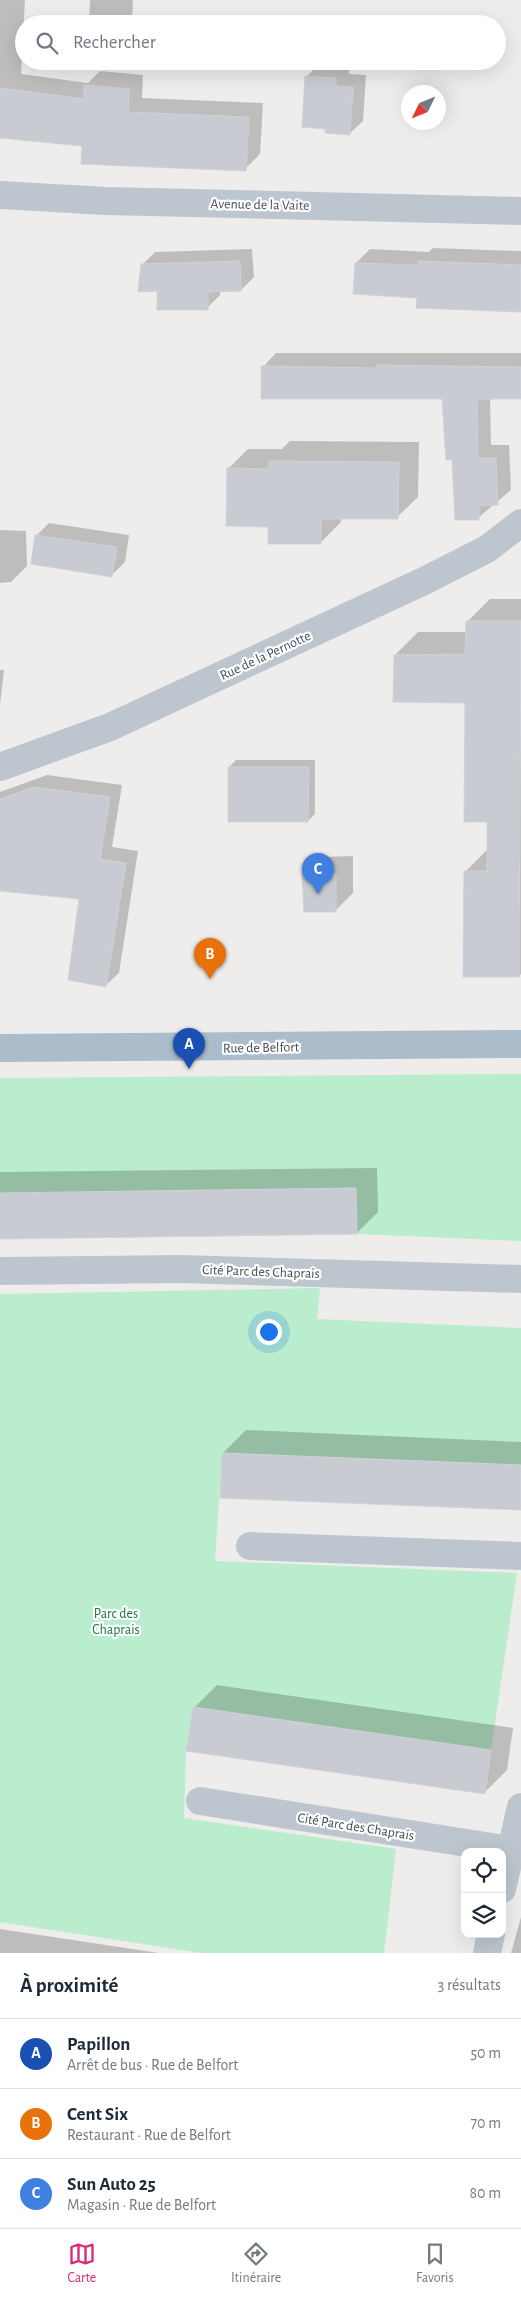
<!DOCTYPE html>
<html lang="fr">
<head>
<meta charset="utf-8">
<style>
	body { margin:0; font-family:"Alegreya Sans",sans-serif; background:#f2f2f3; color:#1f2937 }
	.controls { position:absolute; right:15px; bottom:15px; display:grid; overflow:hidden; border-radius:10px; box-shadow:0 5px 20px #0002 }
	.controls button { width:45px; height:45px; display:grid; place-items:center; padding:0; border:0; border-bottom:1px solid #e0e1e3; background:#fff; color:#1f2937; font:25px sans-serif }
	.compass { position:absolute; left:401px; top:85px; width:45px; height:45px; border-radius:50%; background:#fff; box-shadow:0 5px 20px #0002; rotate:227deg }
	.you { position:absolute; left:268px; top:1331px; width:18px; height:18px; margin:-12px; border:4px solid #fff; border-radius:50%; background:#1a73e8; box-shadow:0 0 0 8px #1a73e833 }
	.badge { display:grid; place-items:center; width:32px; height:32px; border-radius:50%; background:#db2777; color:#fff; font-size:16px; font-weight:700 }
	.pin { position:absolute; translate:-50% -41px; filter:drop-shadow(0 1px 2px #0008) }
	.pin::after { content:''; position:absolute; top:26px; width:18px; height:15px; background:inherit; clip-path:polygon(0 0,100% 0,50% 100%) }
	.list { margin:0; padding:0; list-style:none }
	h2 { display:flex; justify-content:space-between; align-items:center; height:65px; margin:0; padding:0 20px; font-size:21px }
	h2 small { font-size:16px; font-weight:400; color:#747a83 }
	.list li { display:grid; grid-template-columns:32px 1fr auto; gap:15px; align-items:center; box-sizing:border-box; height:70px; padding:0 20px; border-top:1px solid #e0e1e3 }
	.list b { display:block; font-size:19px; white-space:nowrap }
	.list p { margin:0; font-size:16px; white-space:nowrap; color:#747a83 }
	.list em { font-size:16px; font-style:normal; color:#747a83 }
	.icon { flex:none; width:28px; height:28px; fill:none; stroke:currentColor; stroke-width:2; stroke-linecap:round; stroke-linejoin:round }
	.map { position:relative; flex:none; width:521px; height:1953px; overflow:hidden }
	.search { position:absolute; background:#fff; box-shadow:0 5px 20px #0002; left:15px; right:15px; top:15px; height:55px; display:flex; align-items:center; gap:12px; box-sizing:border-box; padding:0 18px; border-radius:28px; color:#747a83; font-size:19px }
	.sheet { height:275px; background:#fff }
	nav { display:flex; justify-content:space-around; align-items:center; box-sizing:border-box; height:70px; border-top:1px solid #e0e1e3; background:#fff; font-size:14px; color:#747a83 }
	nav a { display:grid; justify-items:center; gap:2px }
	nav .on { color:#db2777 }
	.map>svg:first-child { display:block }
	.green { fill:#b9edcd }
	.shadow { fill:#0003 }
	.building { fill:#c8cbd1; stroke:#d0d2d7 }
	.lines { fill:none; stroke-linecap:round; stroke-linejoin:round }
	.minor { stroke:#bdc6ce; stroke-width:28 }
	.major { stroke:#abbccb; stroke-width:28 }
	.labels { text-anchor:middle; stroke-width:4.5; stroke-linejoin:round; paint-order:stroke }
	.street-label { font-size:14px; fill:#454f58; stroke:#fff }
	.park-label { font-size:14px; fill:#187746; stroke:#fff }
</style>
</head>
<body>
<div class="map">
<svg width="521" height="1953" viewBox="0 0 521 1953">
	<rect width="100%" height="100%" fill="#efecec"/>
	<!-- green -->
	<g class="green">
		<path d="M521 1074V1241L357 1234 356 1188 0 1193V1078Z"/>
		<path d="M320 1288 317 1319 521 1328V1465L222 1453 215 1561 517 1573 491 1750 193 1707 186 1751 184 1818 396 1849 384 1953H201L0 1922V1294Z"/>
	</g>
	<!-- shadow -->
	<g class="shadow">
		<path d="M0 0H25L21 74 88 83 100 71 143 75 142 98 263 103 260 154 245 169 83 145 0 136Z"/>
		<path d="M90 0H133L132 20 128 24H89Z"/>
		<path d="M319 64 349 65V74L366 75 363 121 349 134 326 128 306 77Z"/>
		<path d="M433 248 521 251V311L418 297 356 263 370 249 429 252Z"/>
		<path d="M252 249 254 277 241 290H220V295L207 308 158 290 142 265 155 252Z"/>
		<path d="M276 353H521V398H490L491 445H509L511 490 478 518 453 459 444 398 263 367Z"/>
		<path d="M290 441 419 442 418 497 397 517H341V522L320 543 228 469 248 449H282Z"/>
		<path d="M49 523 129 535 125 562 112 575 36 536Z"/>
		<path d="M0 530 26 531 27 566 11 582 0 583Z"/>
		<path d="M490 599H521V974L519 976 465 872 488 849V820L466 702 395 655 418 632H467V622Z"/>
		<path d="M0 670H4L0 704Z"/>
		<path d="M236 760H315V814L308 821 229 767Z"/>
		<path d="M47 775 122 785 112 847 138 851 119 973 106 985 81 898 0 833V792Z"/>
		<path d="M353 856V893L335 911 303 875 321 857Z"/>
		<path d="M377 1168 378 1212 357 1233 0 1238V1172Z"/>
		<path d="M246 1430 521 1442V1509L223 1453Z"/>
		<path d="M217 1685 513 1728 507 1770 484 1793 194 1708Z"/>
		<path d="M521 1917V1953H511Z"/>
		<path d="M0 1929 159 1953H0Z"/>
	</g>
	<!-- building -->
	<g class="building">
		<path d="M305 76 336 78V86L353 87 350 135 325 133V129L302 127Z"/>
		<path d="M84 85 129 89 128 112 249 117 246 171 81 164 82 146 0 138V88L84 99Z"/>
		<path d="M240 261 241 291 208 292V310H157V291L138 292 141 264Z"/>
		<path d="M418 261 521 265V312L416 308 417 298 353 294 355 263 418 265Z"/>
		<path d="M377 365 521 367V399H477L478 458H496L498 505 479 506V520H455L452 460H446L442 399H261V366L377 368Z"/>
		<path d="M269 461 399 462 398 519H321V544H268V527L226 526 227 468 268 469Z"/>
		<path d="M35 535 117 547 112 577 31 564Z"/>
		<path d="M466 621H521L519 977H463L464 871H487V822H464L465 703 393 702 394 655 465 654Z"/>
		<path d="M228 767H309L308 822H228Z"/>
		<path d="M34 787 110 797 100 859 126 863 106 987 68 980 79 899 0 891V799Z"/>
		<path d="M302 874H336V912H304Z"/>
		<path d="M356 1188 357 1234 0 1239V1193Z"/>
		<path d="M222 1453 521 1465V1510L220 1498Z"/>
		<path d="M193 1707 491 1750 485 1794 186 1751Z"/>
	</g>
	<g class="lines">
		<!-- minor -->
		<g class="minor">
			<path d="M0 195 106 201 521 211"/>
			<path d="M0 767 110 727 424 581 487 549 521 523"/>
			<path d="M0 1271 181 1269 521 1279"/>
			<path d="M250 1546 521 1556"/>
			<path d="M200 1801 511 1850"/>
			<path d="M502 1889 521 1807"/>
			<path d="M487 1953 491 1934"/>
		</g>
		<!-- major -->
		<path class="major" d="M0 1048 521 1044"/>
	</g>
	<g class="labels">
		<!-- street labels -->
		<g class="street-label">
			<text transform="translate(260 204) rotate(1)" y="5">Avenue de la Vaite</text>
			<text transform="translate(265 655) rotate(-25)" y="5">Rue de la Pernotte</text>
			<text transform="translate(261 1047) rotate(-1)" y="5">Rue de Belfort</text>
			<text transform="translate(261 1271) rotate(2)" y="5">Cité Parc des Chaprais</text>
			<text transform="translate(356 1826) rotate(9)" y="5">Cité Parc des Chaprais</text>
		</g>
		<!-- park labels -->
		<g class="park-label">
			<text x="116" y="1618">Parc des<tspan x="116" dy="16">Chaprais</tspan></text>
		</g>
	</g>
</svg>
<div class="controls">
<button><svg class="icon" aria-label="locate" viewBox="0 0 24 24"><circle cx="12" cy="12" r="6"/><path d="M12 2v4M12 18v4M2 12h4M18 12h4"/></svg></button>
<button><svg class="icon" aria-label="layers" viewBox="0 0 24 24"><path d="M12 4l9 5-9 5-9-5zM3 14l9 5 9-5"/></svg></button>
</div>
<svg class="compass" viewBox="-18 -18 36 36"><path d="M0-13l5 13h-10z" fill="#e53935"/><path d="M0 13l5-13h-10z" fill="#747a83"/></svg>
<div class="you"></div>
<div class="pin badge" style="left:189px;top:1069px;background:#1a4fb4">A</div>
<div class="pin badge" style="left:210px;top:979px;background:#e8710a">B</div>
<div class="pin badge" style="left:318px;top:894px;background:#3f7fe0">C</div>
<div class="search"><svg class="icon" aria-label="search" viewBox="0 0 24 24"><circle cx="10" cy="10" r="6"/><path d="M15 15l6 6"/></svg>Rechercher</div>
</div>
<section class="sheet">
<h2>À proximité<small>3 résultats</small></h2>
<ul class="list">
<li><span class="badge" style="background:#1a4fb4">A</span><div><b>Papillon</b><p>Arrêt de bus · Rue de Belfort</p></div><em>50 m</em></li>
<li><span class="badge" style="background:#e8710a">B</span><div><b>Cent Six</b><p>Restaurant · Rue de Belfort</p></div><em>70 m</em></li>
<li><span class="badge" style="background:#3f7fe0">C</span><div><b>Sun Auto 25</b><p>Magasin · Rue de Belfort</p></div><em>80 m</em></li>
</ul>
</section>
<nav>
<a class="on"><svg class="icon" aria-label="map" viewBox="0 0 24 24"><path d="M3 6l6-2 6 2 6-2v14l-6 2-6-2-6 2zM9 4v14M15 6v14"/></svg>Carte</a>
<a><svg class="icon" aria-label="directions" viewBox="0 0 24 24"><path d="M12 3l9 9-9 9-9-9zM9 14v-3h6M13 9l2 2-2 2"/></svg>Itinéraire</a>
<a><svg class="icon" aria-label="saved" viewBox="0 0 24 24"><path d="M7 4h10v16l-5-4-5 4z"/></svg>Favoris</a>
</nav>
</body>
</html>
